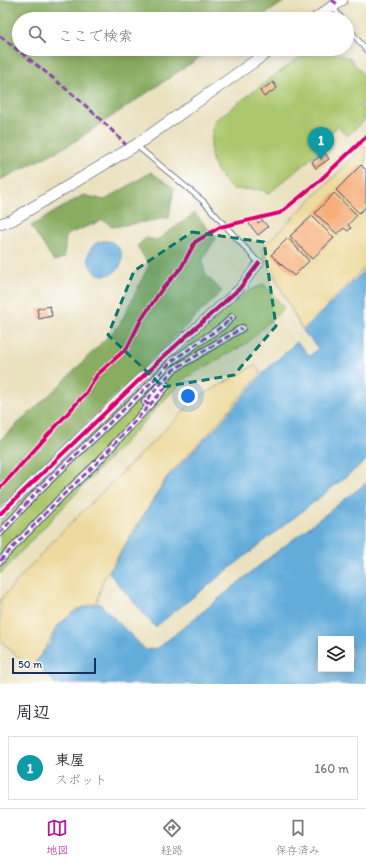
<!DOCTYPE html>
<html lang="ja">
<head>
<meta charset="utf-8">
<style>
	body { margin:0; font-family:Itim,"Klee One",sans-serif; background:#f2f2f3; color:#2b2b33 }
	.controls { position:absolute; right:12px; bottom:12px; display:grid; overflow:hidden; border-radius:0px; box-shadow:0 2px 10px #0003 }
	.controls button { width:36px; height:36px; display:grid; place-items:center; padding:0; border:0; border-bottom:1px solid #e1e1e2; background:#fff; color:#2b2b33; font:20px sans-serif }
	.scale { position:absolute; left:12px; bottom:10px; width:84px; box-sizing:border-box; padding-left:4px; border:2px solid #1b2f5e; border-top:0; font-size:11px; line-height:14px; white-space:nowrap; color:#1b2f5e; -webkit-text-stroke:3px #fff; paint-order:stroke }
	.you { position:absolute; left:188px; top:396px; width:14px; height:14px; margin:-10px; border:3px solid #fff; border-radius:50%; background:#1a73e8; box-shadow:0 0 0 6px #1a73e833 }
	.badge { display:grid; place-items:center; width:26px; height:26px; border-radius:50%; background:#b5179e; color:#fff; font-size:13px; font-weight:700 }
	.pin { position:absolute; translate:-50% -33px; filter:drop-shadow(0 1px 2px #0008) }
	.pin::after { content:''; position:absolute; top:21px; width:14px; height:12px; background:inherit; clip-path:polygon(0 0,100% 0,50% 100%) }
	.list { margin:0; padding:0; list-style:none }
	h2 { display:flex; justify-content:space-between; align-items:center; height:52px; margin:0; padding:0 16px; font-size:17px }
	h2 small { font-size:13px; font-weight:400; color:#7c7c81 }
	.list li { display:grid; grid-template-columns:26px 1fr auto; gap:12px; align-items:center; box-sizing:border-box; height:64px; margin:0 8px 8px; padding:0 8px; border:1px solid #e1e1e2; border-radius:0px }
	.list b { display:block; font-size:15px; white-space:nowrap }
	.list p { margin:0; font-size:13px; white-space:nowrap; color:#7c7c81 }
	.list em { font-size:13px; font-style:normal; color:#7c7c81 }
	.icon { flex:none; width:22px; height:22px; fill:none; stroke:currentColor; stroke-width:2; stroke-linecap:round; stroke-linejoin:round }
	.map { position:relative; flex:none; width:366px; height:684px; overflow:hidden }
	.search { position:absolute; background:#fff; box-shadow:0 2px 10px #0003; left:12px; right:12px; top:12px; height:44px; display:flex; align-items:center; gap:10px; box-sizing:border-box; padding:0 14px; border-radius:22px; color:#7c7c81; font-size:15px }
	.sheet { height:124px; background:#fff }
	nav { display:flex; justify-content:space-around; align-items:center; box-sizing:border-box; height:56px; border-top:1px solid #e1e1e2; background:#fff; font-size:11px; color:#7c7c81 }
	nav a { display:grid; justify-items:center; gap:2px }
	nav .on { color:#b5179e }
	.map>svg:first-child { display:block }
	.green { fill:#abc76d; stroke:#637b66 }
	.forest { fill:#88ac60; stroke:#526e5f }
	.sand { fill:#eeda9e; stroke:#84847e }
	.water { fill:#62acda; stroke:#3e6e9c; fill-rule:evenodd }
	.building { fill:#f7ad79 }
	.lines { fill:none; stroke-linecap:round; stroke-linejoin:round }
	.service-casing { stroke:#3a4a6d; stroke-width:6 }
	.pedestrian-casing { stroke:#3a4a6d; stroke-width:8 }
	.minor-casing { stroke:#3a4a6d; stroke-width:10 }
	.tertiary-casing { stroke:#3a4a6d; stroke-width:12 }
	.service { stroke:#fff; stroke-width:4.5 }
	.pedestrian { stroke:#fff; stroke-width:6 }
	.minor { stroke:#fff; stroke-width:9 }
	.tertiary { stroke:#fff; stroke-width:11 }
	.quiet { stroke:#8e44ad; stroke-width:3; stroke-dasharray:6 3; stroke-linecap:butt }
	.cycleway-casing { stroke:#fff; stroke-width:6 }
	.cycleway { stroke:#d6006c; stroke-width:4 }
	.marked { fill:#0f766e; fill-opacity:0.2; stroke:#0f766e; stroke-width:3; stroke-dasharray:8 5; stroke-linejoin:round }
</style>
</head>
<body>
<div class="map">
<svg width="366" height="684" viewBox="0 0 366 684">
	<rect width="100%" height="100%" fill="#fff"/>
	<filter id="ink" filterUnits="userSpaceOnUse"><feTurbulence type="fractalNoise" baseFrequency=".025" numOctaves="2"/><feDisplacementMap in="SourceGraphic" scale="8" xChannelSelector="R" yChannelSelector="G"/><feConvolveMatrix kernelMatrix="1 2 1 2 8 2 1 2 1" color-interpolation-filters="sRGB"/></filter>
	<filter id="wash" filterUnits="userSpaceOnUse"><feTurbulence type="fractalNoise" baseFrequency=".012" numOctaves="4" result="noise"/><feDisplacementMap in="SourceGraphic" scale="16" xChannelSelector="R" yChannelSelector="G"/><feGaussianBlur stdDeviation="0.9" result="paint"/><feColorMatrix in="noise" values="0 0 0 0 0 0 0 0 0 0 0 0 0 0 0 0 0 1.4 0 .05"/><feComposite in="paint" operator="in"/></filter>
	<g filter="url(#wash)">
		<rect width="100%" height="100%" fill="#eae1bf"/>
		<!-- green -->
		<g class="green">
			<path d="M323 50 350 58 366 78V99L361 106 366 113V119L347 136 338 126 328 135 332 141 268 194 262 190 232 189C207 162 209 156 214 121L298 58Z"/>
			<path d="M264 284 284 308 247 343 184 379 0 574V521L22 498 227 308 245 293Z"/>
		</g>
		<!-- forest -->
		<g class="forest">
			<path d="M0 0H287L258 19H19V49H212L71 144 0 180Z"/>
			<path d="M151 172 174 188 169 218 113 227 103 220 66 235 64 258 54 261 31 226 83 195 105 200Z"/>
			<path d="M195 213 216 238 202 261 206 275 222 291 0 508V440L61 384 120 324 149 265 137 246 146 238 157 240Z"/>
		</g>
		<!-- sand -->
		<g class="sand">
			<path d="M366 145V266L302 330 261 249Z"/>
			<path d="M255 365 261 373 207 435 168 475 103 580 97 602 77 609 56 627 46 647 31 669 0 640V600L53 541 196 399Z"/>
		</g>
		<!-- water -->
		<g class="water">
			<circle cx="105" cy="258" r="17"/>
			<path d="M366 269V461L155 627 109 573 167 478 214 430 267 369 297 342 310 356 318 348 303 331Z"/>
			<path d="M366 483V684H56L35 663 50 644 57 627 75 611 99 603 146 650 158 648 265 561ZM321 639H351V669H321Z"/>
		</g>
		<g id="blocks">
			<!-- building -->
			<g class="building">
				<path d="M273 82 277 88 264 97 260 91Z"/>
				<path d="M325 153 329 159 316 168 312 162Z"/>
				<path d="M361 165 366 170V207L359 213 336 190Z"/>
				<path d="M334 193 357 215 348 225 351 228 348 231 344 228 337 234 315 213Z"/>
				<path d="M312 216 334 238 312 259 290 236Z"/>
				<path d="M255 219 258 223 262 220 268 227 258 235 249 224Z"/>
				<path d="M288 238 309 261 294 276 271 255Z"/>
				<path d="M50 306 52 316 39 319 37 309Z"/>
			</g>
		</g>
	</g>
	<g filter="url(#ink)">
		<use href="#blocks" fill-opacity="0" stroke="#3a4a6d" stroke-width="1"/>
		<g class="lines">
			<defs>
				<g id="service">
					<path d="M333 7 342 19"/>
					<path d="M347 26 366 50"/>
					<path d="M137 146 203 201 259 263"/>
				</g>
				<g id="pedestrian">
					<path d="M149 405 145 402 173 370 242 328"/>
					<path d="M0 533 37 492 142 392 172 361 224 325 232 317"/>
					<path d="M0 561 61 497 97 463 167 386"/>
				</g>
				<path id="minor" d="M0 514 161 359 240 288 259 263"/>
				<g id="tertiary">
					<path d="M315 19 342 0"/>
					<path d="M0 224 12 220 136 145 272 49"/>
				</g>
			</defs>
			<!-- service casing -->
			<use href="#service" class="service-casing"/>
			<!-- pedestrian casing -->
			<use href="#pedestrian" class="pedestrian-casing"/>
			<!-- minor casing -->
			<use href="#minor" class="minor-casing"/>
			<!-- tertiary casing -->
			<use href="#tertiary" class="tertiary-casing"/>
			<!-- service -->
			<use href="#service" class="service"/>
			<!-- pedestrian -->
			<use href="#pedestrian" class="pedestrian"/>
			<!-- minor -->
			<use href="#minor" class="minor"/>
			<!-- tertiary -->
			<use href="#tertiary" class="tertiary"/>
			<!-- quiet -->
			<g class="quiet">
				<path d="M332 0 337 4"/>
				<path d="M0 36C44 71 88 104 126 145"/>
				<path d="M149 405 145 402 173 370 242 328"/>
				<path d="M0 533 37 492 142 392 172 361 224 325 232 317"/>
				<path d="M0 561 61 497 97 463 167 386"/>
			</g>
			<defs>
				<g id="cycleway">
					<path d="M0 488 86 393 97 375 127 348 141 320 162 289 181 268 195 242 220 227 280 213 316 184 366 137"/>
					<path d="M0 514 161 359 240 288 259 263"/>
				</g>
			</defs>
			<!-- cycleway casing -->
			<use href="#cycleway" class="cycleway-casing"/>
			<!-- cycleway -->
			<use href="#cycleway" class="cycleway"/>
		</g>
	</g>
	<!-- marked area -->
	<path class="marked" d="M192 232 264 242 276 326 234 375 163 387 108 335 134 271Z"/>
</svg>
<div class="controls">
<button><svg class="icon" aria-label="layers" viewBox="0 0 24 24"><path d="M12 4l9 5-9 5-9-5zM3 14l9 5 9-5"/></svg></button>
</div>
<div class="scale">50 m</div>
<div class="you"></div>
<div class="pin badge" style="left:321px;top:160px;background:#0f9aa8">1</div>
<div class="search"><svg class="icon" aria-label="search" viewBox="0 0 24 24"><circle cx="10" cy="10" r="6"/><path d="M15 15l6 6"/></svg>ここで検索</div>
</div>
<section class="sheet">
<h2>周辺<small></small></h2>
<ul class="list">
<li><span class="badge" style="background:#0f9aa8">1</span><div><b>東屋</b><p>スポット</p></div><em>160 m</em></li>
</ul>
</section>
<nav>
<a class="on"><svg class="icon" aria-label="map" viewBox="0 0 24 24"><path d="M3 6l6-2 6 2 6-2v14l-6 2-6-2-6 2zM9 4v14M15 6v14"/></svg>地図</a>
<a><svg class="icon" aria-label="directions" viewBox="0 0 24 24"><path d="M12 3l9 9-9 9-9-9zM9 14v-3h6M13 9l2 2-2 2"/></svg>経路</a>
<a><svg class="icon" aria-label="saved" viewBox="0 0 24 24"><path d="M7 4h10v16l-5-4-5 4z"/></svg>保存済み</a>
</nav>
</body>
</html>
